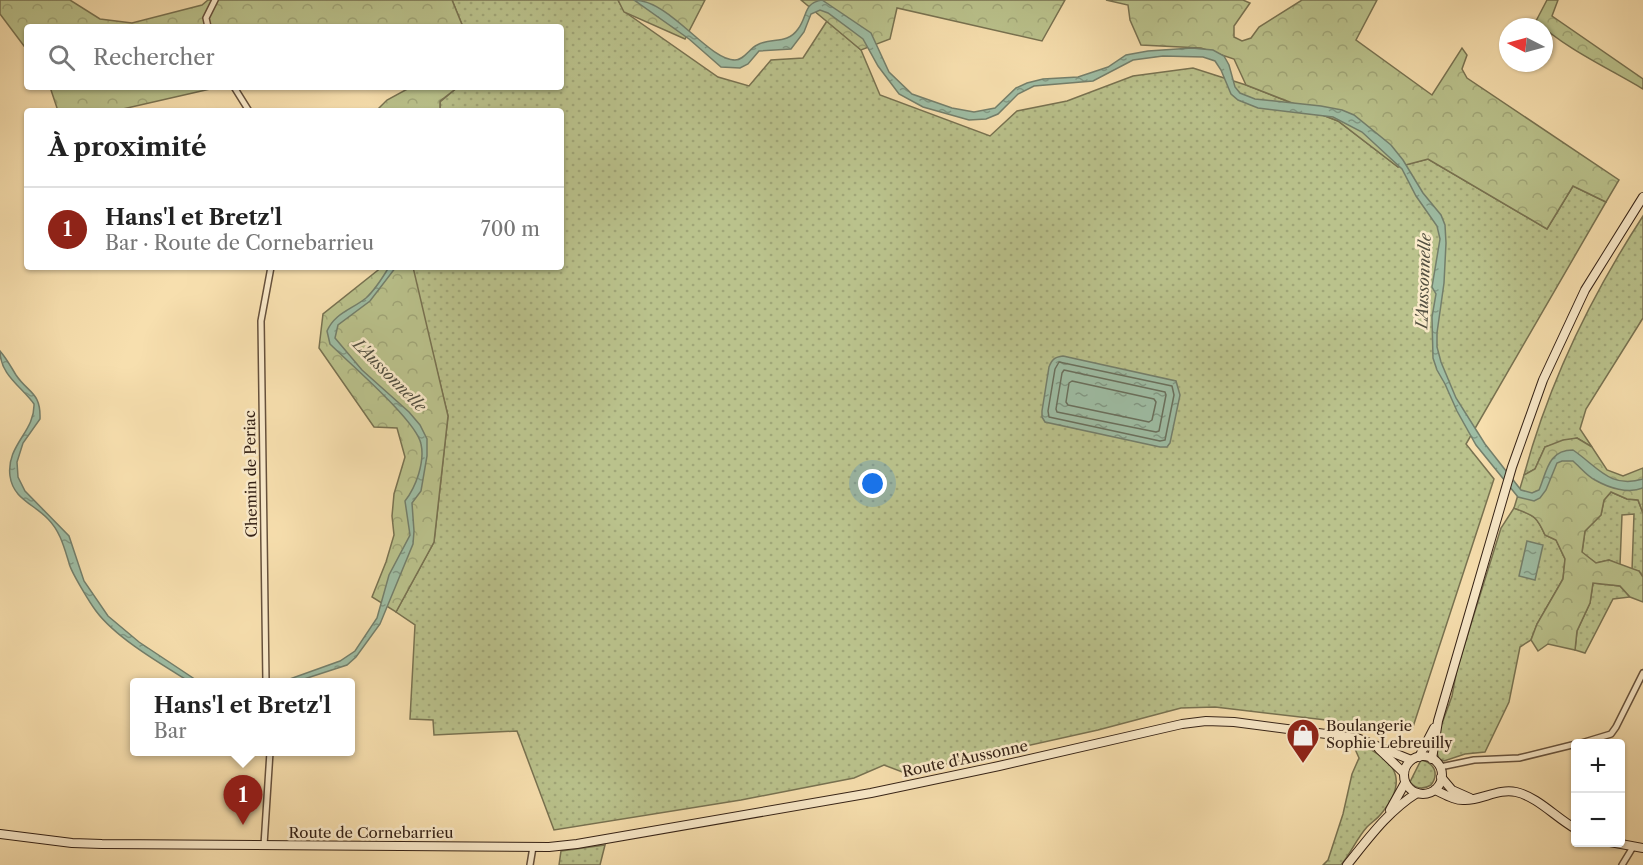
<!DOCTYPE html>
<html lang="fr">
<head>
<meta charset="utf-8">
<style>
	body { margin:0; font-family:"Libre Caslon Text",serif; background:#f6f6f6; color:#222 }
	.controls { position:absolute; right:18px; bottom:18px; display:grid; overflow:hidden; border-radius:6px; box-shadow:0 2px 4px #0004 }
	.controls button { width:54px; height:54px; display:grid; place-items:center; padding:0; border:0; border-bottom:2px solid #e0e0e0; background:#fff; color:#222; font:30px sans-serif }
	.compass { position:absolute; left:1499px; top:18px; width:54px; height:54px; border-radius:50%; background:#fff; box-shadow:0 2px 4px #0004; rotate:276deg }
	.you { position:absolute; left:873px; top:484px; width:21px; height:21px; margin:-15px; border:4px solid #fff; border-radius:50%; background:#1a73e8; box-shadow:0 0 0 9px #1a73e833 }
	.badge { display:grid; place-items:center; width:39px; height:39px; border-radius:50%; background:#8f2418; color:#fff; font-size:20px; font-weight:700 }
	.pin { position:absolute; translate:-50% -50px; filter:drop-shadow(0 2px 3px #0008) }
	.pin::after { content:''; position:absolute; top:32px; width:21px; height:18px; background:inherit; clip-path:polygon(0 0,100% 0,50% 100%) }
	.popup { position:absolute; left:130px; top:678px; width:225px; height:78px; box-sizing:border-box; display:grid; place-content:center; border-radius:6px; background:#fff; filter:drop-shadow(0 2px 4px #0005); font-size:20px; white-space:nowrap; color:#767676 }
	.popup b { font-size:22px; color:#222 }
	.popup::after { content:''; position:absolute; left:50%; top:100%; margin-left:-12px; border:12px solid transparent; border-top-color:#fff }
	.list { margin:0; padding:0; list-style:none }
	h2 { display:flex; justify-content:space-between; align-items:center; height:78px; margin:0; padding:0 24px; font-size:26px }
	h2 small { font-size:20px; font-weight:400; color:#767676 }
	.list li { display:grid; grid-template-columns:39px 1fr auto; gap:18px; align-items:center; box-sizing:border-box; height:84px; padding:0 24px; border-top:2px solid #e0e0e0 }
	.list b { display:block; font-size:22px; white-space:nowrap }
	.list p { margin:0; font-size:20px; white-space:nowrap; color:#767676 }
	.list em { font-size:20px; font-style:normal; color:#767676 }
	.icon { flex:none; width:33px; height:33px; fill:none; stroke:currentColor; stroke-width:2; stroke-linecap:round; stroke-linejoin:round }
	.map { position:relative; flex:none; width:1643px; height:865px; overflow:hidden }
	.search { position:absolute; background:#fff; box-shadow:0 2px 4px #0004; left:24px; top:24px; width:540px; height:66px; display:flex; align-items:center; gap:15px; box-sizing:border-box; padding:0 21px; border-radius:6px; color:#767676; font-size:22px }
	.panel { position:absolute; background:#fff; box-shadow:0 2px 4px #0004; left:24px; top:108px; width:540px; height:162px; border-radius:6px }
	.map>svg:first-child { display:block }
	.grass { fill:url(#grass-dots); stroke:#787251; stroke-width:1.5 }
	.forest { fill:url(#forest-crowns); stroke:#787251; stroke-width:1.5 }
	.water { fill:url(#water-ripples); stroke:#747f6b; stroke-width:1.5 }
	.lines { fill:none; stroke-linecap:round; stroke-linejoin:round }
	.shore { stroke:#6a705d; stroke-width:1.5 }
	.minor-casing { stroke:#66513c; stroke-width:8 }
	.secondary-casing { stroke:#352216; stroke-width:10 }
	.minor { stroke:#faeaca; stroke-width:5 }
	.secondary { stroke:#faeaca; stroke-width:8 }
	.labels { text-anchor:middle; stroke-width:5; stroke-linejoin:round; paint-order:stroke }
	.street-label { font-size:15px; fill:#352216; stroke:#faeaca }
	.poi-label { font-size:15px; fill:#352216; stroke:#faeaca; text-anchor:start }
	.water-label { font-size:16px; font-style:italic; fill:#545041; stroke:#faeaca }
</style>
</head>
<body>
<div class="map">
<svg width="1643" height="865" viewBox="0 0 1643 865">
	<defs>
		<pattern id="grass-dots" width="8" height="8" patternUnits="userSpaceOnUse" patternTransform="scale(1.5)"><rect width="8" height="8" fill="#bac28c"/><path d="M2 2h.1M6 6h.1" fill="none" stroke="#a0a678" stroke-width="1.8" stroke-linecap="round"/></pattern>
		<pattern id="forest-crowns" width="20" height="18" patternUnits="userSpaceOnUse" patternTransform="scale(1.5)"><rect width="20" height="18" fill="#bac28c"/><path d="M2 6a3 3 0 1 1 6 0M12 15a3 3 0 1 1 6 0" fill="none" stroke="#a0a678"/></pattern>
		<pattern id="water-ripples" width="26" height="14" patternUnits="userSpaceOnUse" patternTransform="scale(1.5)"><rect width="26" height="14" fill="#9ebda4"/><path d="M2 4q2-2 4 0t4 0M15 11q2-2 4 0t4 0" fill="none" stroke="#829985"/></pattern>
	</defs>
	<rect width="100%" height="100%" fill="#f7dfae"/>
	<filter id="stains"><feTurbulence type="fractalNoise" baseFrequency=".00333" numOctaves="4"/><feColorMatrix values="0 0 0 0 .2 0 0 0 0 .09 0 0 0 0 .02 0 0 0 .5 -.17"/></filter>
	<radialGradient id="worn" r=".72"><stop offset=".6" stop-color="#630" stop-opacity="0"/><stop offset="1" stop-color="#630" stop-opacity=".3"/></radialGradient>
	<!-- grass -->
	<g class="grass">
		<path d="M452 0H618L625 12 718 77 749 86 771 60 803 58 827 21 861 50 880 95 990 136 1017 111 1067 101 1133 76 1193 68 1246 85 1338 121 1398 167 1428 159 1547 229 1573 186 1606 202 1466 444 1494 479 1412 730 1215 707 1181 708 1098 730 905 773 884 765 854 778 808 787 741 800 554 830 517 731 434 735 433 720 410 719 415 625 396 612 434 542 448 416 412 268 561 267V111H440V102L458 87H561V27H463Z"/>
		<path d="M1643 216V318L1586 409 1580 429 1592 447 1577 438 1545 447 1535 469 1524 475C1549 382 1591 296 1643 216Z"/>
		<path d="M1611 492 1627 499 1638 500 1643 513V577L1639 571 1632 570 1634 514 1622 515 1620 565 1609 560 1596 563 1582 553 1585 531 1601 515 1604 500Z"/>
		<path d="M1514 508C1534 516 1536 515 1545 535L1556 540 1565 559 1563 579 1537 624 1531 640 1520 647 1509 702 1485 752 1465 754 1444 761 1439 759 1437 753 1440 729 1452 696 1457 669 1501 528Z"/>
		<path d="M1593 583 1620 586 1630 597 1613 599 1585 653 1575 650 1577 631 1590 603Z"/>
		<path d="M1351 740C1389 756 1414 775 1381 814 1377 819 1372 822 1367 827 1357 838 1351 853 1341 865H1323L1328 860 1343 814 1352 774 1359 758Z"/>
		<path d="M1421 760C1435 763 1439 774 1431 785 1423 790 1416 789 1410 782Z"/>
		<path d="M605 845 600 865H559L561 851Z"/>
	</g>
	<!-- forest -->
	<g class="forest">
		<path d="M0 0H70L100 19 132 23 202 5 208 0H452L463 27H27V50L0 14Z"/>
		<path d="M618 0H705L685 39 624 12Z"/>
		<path d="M801 0H1065L1042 41 897 8 890 39 861 50Z"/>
		<path d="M1106 0H1243L1250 3 1234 26V37L1242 41 1251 38 1259 27 1302 0H1377L1356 40 1432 95 1462 48 1467 55 1462 69 1467 78 1619 180 1606 202 1573 186 1547 229 1428 159 1398 167 1338 121 1246 85 1234 59 1201 48 1141 45 1130 20 1128 5Z"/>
		<path d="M1547 0H1558L1552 16 1643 79V89C1606 67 1566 49 1536 21Z"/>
		<path d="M50 87H219L114 111H58Z"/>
		<path d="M411 87H458L440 101V111H376L387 100Z"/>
		<path d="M382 267H413L448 416 434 542 396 612 372 597 386 562 394 535 392 516 394 494 405 457 397 428 374 427 319 348 323 314Z"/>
		<path d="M1577 438 1592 447 1607 470 1623 476 1643 468V513L1638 500 1627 499 1611 492 1604 500 1601 515 1585 531 1582 552 1596 563 1609 560 1639 571 1643 577V602L1630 597 1620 586 1593 583 1590 603 1577 631 1575 650 1548 644 1538 651 1531 640 1537 624 1563 579 1565 559 1556 540 1545 535C1536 515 1534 516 1514 508L1524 475 1535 469 1545 447 1563 440Z"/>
	</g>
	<!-- water -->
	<g class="water">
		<path d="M634 0C670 0 708 60 735 60 744 60 749 49 757 45 771 37 787 45 798 29 808 16 803 3 822 0L871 33 889 72 912 94 952 108 974 112 995 108 1016 88 1027 83 1043 79 1078 77 1108 67 1126 55 1148 51 1192 48 1213 50 1224 56 1229 65 1235 87 1240 93 1255 99 1321 106 1342 110 1354 115 1391 145 1403 160 1423 193 1441 215 1445 225 1446 243 1444 283 1437 333V347L1441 362 1456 398 1485 444 1521 490 1532 493 1539 490C1547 471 1548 450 1573 450 1598 467 1610 489 1643 479V488C1628 494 1609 488 1595 480 1587 476 1580 467 1573 461H1562L1557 463 1546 490 1540 498 1534 501 1518 497 1476 445 1457 411 1445 384 1437 370 1433 358 1432 317 1436 294 1432 287 1440 239 1437 226 1416 196 1402 169 1362 132 1333 117 1258 108 1238 100 1231 94 1221 70 1215 61 1203 57 1163 56 1133 60 1093 81 1034 86 1018 94 998 114 986 119 969 120 923 107 899 94 878 66 863 39 828 13 820 10 811 14 804 32 791 49 759 51 748 64 740 68 721 67 689 39Z"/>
		<path d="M389 267H396L370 301 338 325 335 338 362 370 409 412 420 425 427 439V456L421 491 412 503 414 531 413 544 380 624 356 657 347 665 295 682H244L287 680 340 661 355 651 377 618 389 575 410 535 405 501C416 487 425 462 421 444 417 421 349 363 330 344L327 331C335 313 351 310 366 298 375 290 383 277 389 267Z"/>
		<path d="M0 351C7 359 11 367 16 375 28 393 41 392 40 419L23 443 17 462 18 477 25 491 69 536 84 581 108 616 139 642 199 682H190C161 664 116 638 96 611 90 603 71 572 69 563 64 547 60 531 48 519 34 504 13 499 10 476 6 445 35 432 34 404 22 387 0 375 0 351Z"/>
		<path d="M1063 356 1176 381 1180 395 1170 443 1167 447H1160L1045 422 1042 417V411L1049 367C1052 359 1055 357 1063 356Z"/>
		<path d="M1527 541 1543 545 1535 580 1519 576Z"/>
	</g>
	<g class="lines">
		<!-- shore -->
		<g class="shore">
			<path d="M1059 362 1172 386 1174 395 1165 440 1160 441 1049 417 1048 411 1055 369Z"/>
			<path d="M1064 370 1165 392 1166 395 1159 431 1156 432 1057 412 1056 409 1062 373Z"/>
			<path d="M1072 381 1154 399 1156 402 1152 420 1149 422 1068 405 1066 402 1069 383Z"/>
		</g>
		<defs>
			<g id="minor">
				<path d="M208 27 206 18 215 0"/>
				<path d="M234 87 249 111"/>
				<path d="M266 682 261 321 271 267"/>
				<path d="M1578 744 1611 734 1616 727 1643 673"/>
				<path d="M1440 767 1474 760 1519 758 1576 744"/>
				<path d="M264 845 270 752"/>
				<path d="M530 865 533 847"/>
				<path d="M1622 865 1633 847"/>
			</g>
			<g id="secondary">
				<path d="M1379 749 1404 773"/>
				<circle cx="1423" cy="775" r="19"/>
				<path d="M1419 757 1434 728"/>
				<path d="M1432 759 1438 721 1512 467 1543 380 1585 290 1643 197"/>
				<path d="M1441 777 1452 790 1470 798"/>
				<path d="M1435 790C1444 794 1455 801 1465 800 1482 800 1499 788 1516 792 1538 797 1556 818 1576 829"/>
				<path d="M1390 810 1405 783"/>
				<path d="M0 834 72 843 102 844 549 847 577 844 871 793 999 766 1182 724 1206 721 1234 722 1357 738 1411 760"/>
				<path d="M1610 842 1643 848"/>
				<path d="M1347 865C1368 839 1388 811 1417 793"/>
			</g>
		</defs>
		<!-- minor casing -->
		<use href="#minor" class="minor-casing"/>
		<!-- secondary casing -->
		<use href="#secondary" class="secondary-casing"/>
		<!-- minor -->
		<use href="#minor" class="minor"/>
		<!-- secondary -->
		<use href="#secondary" class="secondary"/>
	</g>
	<!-- icons -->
	<defs>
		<symbol id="shop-pin" viewBox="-11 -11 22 30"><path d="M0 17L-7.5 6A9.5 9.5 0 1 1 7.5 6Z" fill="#8f2418" stroke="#faeaca"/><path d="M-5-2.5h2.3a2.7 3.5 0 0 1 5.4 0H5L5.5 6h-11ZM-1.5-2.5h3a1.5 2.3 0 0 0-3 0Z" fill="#fff"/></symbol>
	</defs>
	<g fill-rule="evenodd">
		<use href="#shop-pin" x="1284" y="716" width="38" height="52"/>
	</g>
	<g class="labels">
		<!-- street labels -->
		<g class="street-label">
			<text transform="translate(251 474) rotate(-91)" y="5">Chemin de Periac</text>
			<text transform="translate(965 759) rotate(-12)" y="5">Route d'Aussonne</text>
			<text x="371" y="838">Route de Cornebarrieu</text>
		</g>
		<!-- poi labels -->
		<g class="poi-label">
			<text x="1326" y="731">Boulangerie<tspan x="1326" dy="17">Sophie Lebreuilly</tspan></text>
		</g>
		<!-- water labels -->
		<g class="water-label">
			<text transform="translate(1423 281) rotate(-88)" y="6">L'Aussonnelle</text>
			<text transform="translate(390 375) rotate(45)" y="6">L'Aussonnelle</text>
		</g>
	</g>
	<rect width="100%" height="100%" filter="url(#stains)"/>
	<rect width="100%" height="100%" fill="url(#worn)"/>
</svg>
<div class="controls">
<button>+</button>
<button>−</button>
</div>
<svg class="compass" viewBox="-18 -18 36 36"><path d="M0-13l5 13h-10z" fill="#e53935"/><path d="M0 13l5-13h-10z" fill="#767676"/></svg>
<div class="you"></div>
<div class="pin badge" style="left:243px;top:825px">1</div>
<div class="popup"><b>Hans'l et Bretz'l</b>Bar</div>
<div class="search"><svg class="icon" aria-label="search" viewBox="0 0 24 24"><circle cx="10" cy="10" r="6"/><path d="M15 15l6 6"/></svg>Rechercher</div>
<section class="panel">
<h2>À proximité<small></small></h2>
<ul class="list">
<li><span class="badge">1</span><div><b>Hans'l et Bretz'l</b><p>Bar · Route de Cornebarrieu</p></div><em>700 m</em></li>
</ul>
</section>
</div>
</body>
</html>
